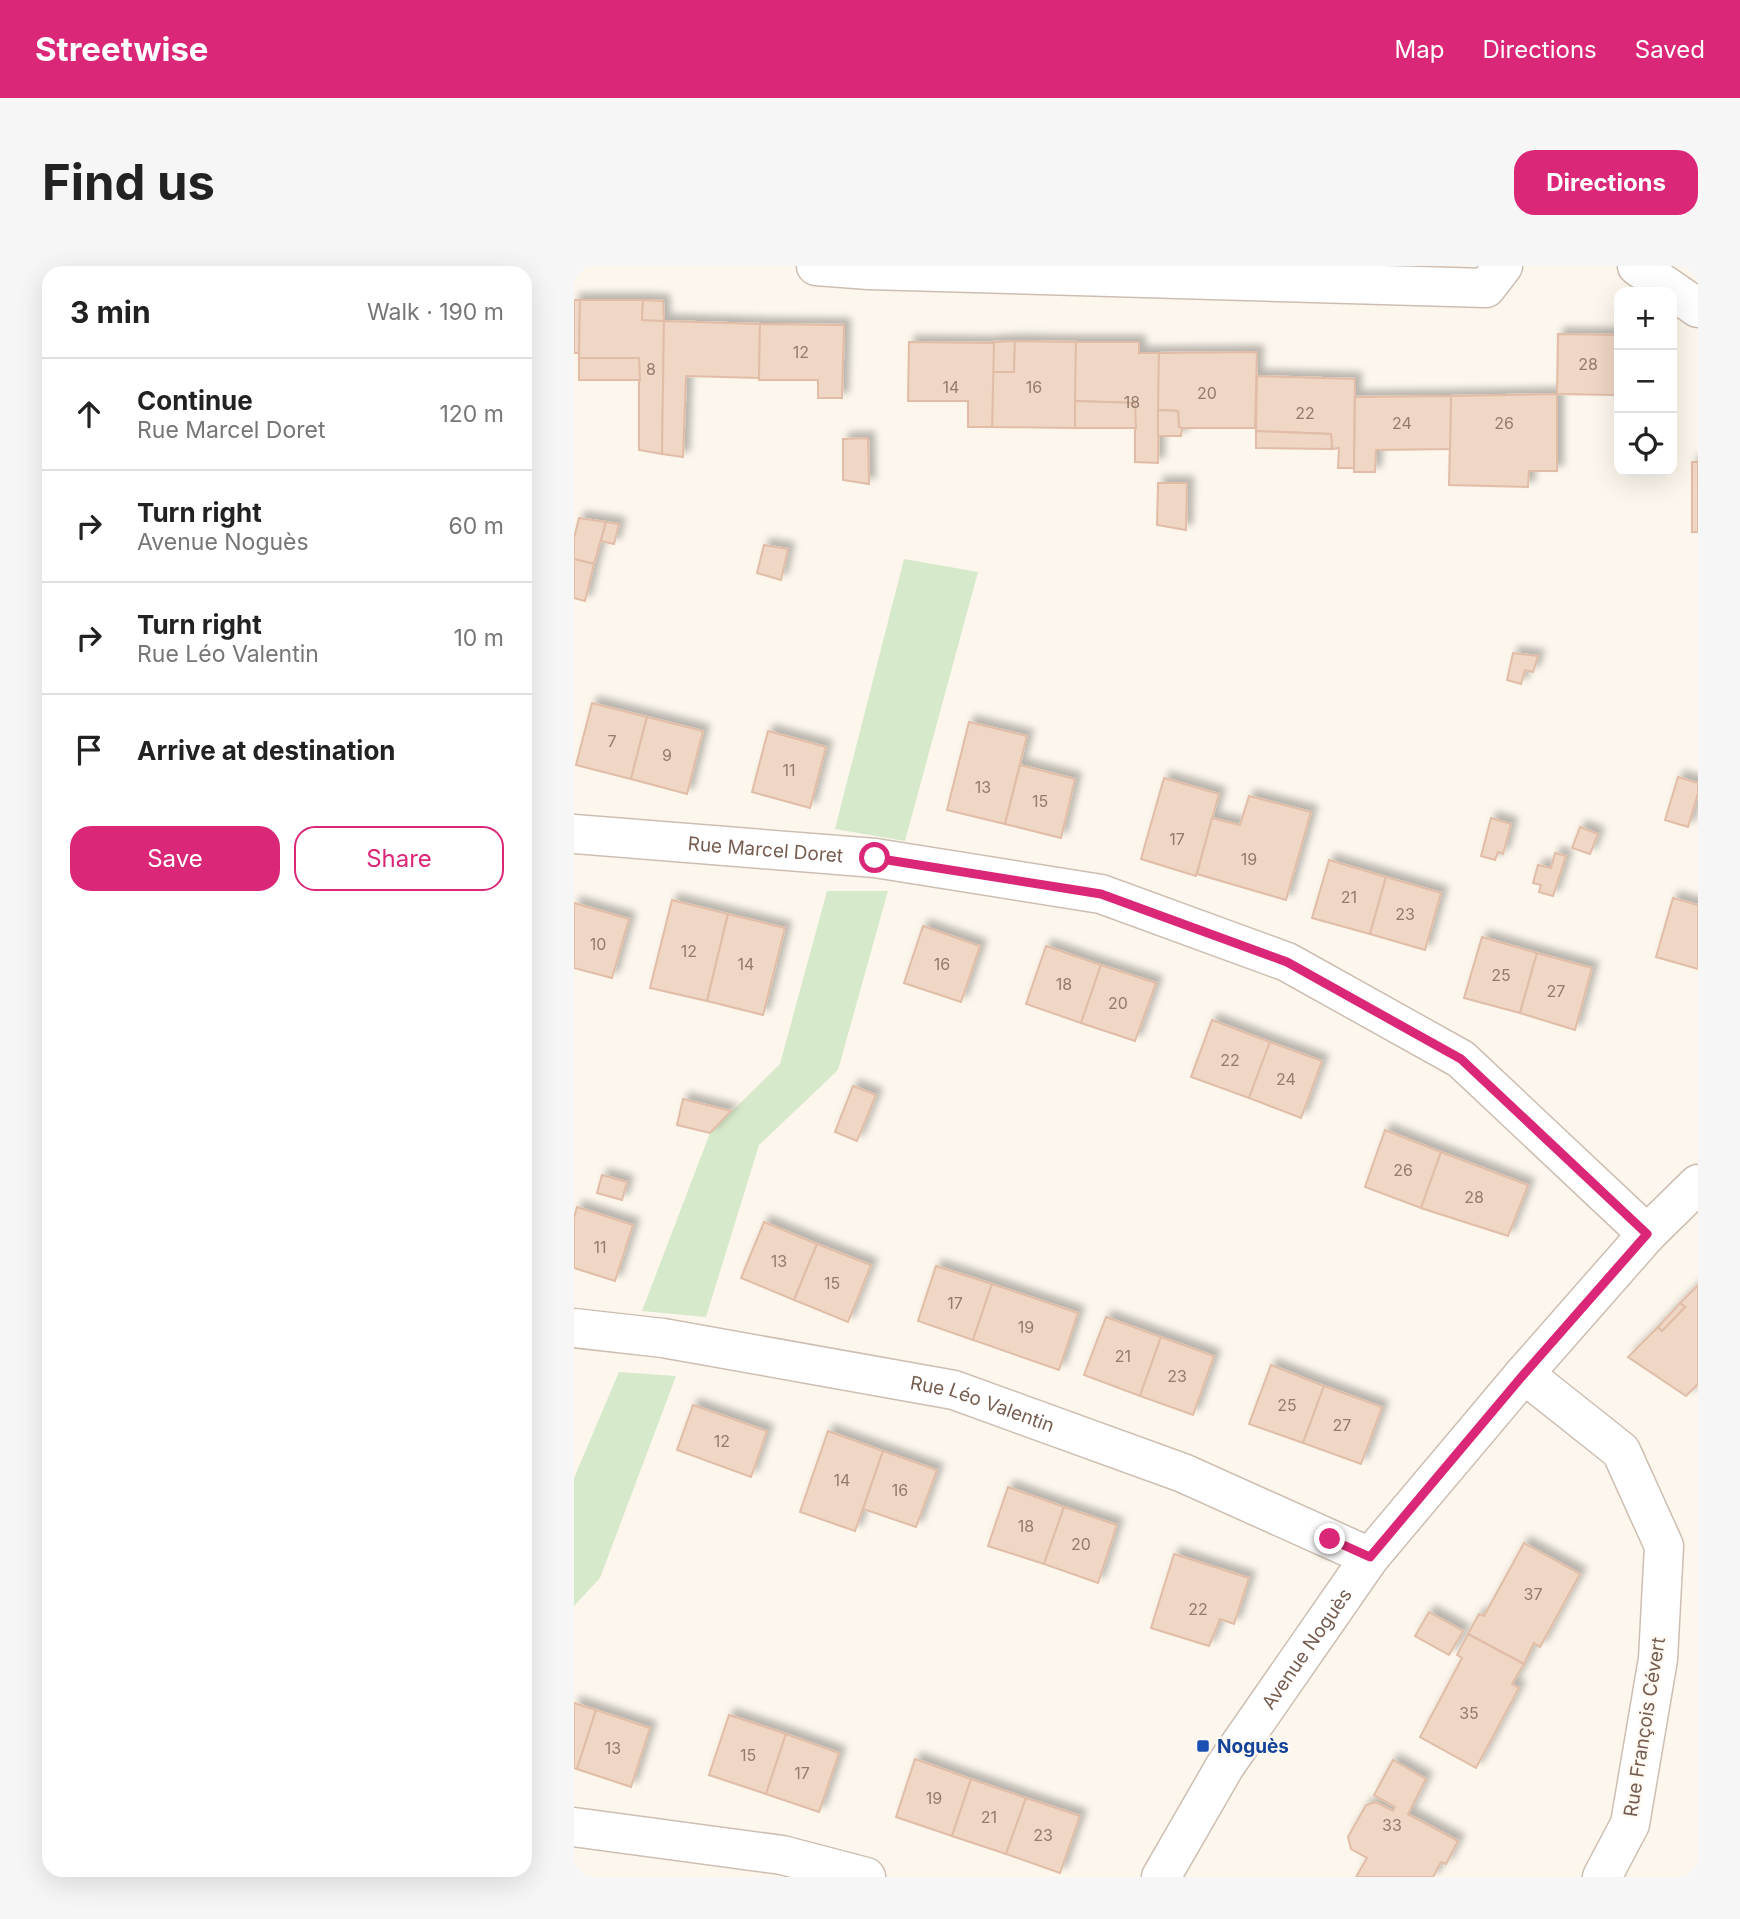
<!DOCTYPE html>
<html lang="en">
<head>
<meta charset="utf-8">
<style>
	body { margin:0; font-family:Inter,sans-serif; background:#f6f6f6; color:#222 }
	.controls { position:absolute; right:21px; top:21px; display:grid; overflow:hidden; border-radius:14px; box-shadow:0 7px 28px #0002 }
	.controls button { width:63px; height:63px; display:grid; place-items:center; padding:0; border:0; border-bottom:2px solid #e0e0e0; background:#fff; color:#222; font:35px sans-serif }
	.stop { position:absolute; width:21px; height:21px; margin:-16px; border:5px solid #db2777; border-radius:50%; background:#fff }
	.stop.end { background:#db2777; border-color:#fff; box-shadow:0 2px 7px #0008 }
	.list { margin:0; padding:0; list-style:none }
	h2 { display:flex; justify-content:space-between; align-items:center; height:91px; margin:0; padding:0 28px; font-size:30px }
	h2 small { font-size:23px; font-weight:400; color:#767676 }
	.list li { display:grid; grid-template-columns:46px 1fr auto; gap:21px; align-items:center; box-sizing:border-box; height:112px; padding:0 28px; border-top:2px solid #e0e0e0 }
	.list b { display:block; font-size:26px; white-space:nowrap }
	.list p { margin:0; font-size:23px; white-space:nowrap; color:#767676 }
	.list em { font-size:23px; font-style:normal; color:#767676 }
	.actions { display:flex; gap:14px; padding:21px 28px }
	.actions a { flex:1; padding:16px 0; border:2px solid #db2777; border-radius:21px; text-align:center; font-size:24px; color:#db2777 }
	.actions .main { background:#db2777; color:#fff }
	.icon { flex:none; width:38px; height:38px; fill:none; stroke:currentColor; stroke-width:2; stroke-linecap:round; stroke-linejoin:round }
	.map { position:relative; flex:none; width:1124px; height:1611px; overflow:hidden; border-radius:21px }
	header { display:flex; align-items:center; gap:42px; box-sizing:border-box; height:98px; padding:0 35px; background:#db2777; color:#fff }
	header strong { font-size:33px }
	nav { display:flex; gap:38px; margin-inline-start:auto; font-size:24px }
	.intro { display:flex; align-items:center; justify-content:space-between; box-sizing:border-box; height:168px; padding:0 42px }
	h1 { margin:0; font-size:49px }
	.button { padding:18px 32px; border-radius:21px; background:#db2777; color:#fff; font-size:24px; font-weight:700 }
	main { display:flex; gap:42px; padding:0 42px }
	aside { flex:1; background:#fff; border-radius:21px; box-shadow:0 7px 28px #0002 }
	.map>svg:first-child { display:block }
	.green { fill:#d7e9cb }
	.building { fill:#efd6c5; stroke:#e1bda7; stroke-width:2; filter:url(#shadow) }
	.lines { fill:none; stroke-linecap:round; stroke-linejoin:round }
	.minor-casing { stroke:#cebeb2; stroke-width:41 }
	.minor { stroke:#fff; stroke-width:38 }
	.route { stroke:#db2777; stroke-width:9 }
	.transit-dot { fill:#1a4fb4; stroke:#fefaf3; stroke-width:2.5 }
	.labels { text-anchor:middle; stroke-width:5; stroke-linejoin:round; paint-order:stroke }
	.number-label { font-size:16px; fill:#947b6d }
	.street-label { font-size:19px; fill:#765d50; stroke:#fefaf3 }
	.transit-label { font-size:19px; font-weight:bold; fill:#164399; stroke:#fefaf3; text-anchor:start }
</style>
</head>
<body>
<header>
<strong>Streetwise</strong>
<nav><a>Map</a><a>Directions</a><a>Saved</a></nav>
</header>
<div class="intro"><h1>Find us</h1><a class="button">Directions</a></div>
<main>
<aside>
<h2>3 min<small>Walk · 190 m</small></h2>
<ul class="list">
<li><svg class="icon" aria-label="ahead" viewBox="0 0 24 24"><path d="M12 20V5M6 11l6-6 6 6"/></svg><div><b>Continue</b><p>Rue Marcel Doret</p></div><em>120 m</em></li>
<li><svg class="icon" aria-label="right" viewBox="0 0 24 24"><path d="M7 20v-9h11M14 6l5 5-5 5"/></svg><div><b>Turn right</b><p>Avenue Noguès</p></div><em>60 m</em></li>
<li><svg class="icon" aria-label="right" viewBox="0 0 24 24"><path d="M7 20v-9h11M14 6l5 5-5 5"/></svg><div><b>Turn right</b><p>Rue Léo Valentin</p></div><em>10 m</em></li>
<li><svg class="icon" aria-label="arrive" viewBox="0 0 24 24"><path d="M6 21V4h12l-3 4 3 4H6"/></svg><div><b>Arrive at destination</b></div></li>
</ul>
<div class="actions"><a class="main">Save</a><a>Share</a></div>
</aside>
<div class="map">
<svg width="1124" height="1611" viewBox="0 0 1124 1611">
	<defs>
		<filter id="shadow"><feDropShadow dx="6" dy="-6" stdDeviation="3.5" flood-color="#0004"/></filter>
	</defs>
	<rect width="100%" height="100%" fill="#fcf6ec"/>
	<!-- green -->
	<g class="green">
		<path d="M330 293 404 306 331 575 261 563Z"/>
		<path d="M253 625H314L264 804 185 879 132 1051 68 1045 136 867 206 798Z"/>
		<path d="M45 1106 102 1110 26 1312 0 1340V1212Z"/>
	</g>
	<!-- building -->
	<g class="building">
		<path d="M0 34H6L5 87H0Z"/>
		<path d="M6 34H69L68 54 90 55 88 188 65 184V92H5Z"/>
		<path d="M69 34 89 35 90 55 68 54Z"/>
		<path d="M90 55 186 58 185 112 112 110 109 191 88 188Z"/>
		<path d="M186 58 270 59 268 132H244V114H185Z"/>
		<path d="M984 68 1045 69V129L983 128Z"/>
		<path d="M441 75 440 106H419V76Z"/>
		<path d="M441 75 502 76 501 162 418 161 419 106H440Z"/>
		<path d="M335 76 420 77 418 161H394V135H334Z"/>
		<path d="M502 76H565V87H585L584 197 561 196V137L501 135Z"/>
		<path d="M683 86 681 162H608L605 161 604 145 584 144 585 87Z"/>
		<path d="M5 92H65L66 114H5Z"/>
		<path d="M683 110 781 113 780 202H764L765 182 758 183 757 168 682 165Z"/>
		<path d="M983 128V205H955L954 221 875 219 877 130Z"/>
		<path d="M877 130 876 183 802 184 801 206H780L781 131Z"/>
		<path d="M501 135 561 137 562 162H501Z"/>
		<path d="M584 144 604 145 605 161 608 162 607 170H584Z"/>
		<path d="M682 165 757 168 758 183 682 182Z"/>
		<path d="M294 172 295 218 269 214V173Z"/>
		<rect x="1118" y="196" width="6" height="70"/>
		<path d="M584 217H613L612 264 583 259Z"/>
		<path d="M5 252 32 256 20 298 0 293V272Z"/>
		<path d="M32 256 45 258 40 278 27 275Z"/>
		<path d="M190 279 214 283 207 314 183 307Z"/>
		<path d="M0 293 20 298 11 335 0 332Z"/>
		<path d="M939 387 964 390 959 406 951 404 947 418 933 414Z"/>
		<path d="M18 437 73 451 57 513 2 499Z"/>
		<path d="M73 451 129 465 113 528 57 513Z"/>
		<path d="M395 456 453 470 431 558 373 544Z"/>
		<path d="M194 465 252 481 236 542 178 526Z"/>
		<path d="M446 499 501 513 487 572 431 558Z"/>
		<path d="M1104 511 1124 517V527L1114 561 1091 554Z"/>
		<path d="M590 512 645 528 622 610 567 593Z"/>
		<path d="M675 530 737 546 712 634 623 608 638 552 666 559Z"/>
		<path d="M917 552 937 558 929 588 924 586 921 594 907 590Z"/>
		<path d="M1006 561 1024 568 1016 588 998 582Z"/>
		<path d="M981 587 992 590 979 630 965 626 967 619 959 617 964 599 977 602Z"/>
		<path d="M755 594 812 611 796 668 738 652Z"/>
		<path d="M812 611 867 627 851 684 796 668Z"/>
		<path d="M1099 632 1124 639V703L1082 691Z"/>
		<path d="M98 634 154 648 133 735 76 722Z"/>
		<path d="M0 637 55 653 38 712 0 702Z"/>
		<path d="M154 648 211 662 189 749 133 735Z"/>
		<path d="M349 660 406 680 387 736 330 717Z"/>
		<path d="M908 671 963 687 946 747 890 732Z"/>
		<path d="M472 680 527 699 507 757 452 738Z"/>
		<path d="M963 687 1018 702 1001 764 946 747Z"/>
		<path d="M527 699 582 717 561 775 507 757Z"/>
		<path d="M638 754 696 776 675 832 617 811Z"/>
		<path d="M696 776 748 795 727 852 675 832Z"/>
		<path d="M279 820 302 829 283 875 261 866Z"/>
		<path d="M109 833 157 845 136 867 103 859Z"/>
		<path d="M811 864 867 886 847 942 791 921Z"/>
		<path d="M867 886 954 919 934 970 847 942Z"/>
		<path d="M28 909 53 916 48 934 23 927Z"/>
		<path d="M3 941 59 959 41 1015 0 1002V952Z"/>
		<path d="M190 956 243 978 220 1034 167 1012Z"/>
		<path d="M243 978 297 999 274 1056 220 1034Z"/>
		<path d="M362 1000 418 1018 399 1074 344 1055Z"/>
		<path d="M418 1018 504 1047 485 1104 399 1074Z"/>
		<path d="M1124 1019V1118L1112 1130 1054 1091 1084 1061 1088 1065 1111 1041 1106 1037Z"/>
		<path d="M1106 1037 1111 1041 1088 1065 1084 1061Z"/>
		<path d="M532 1051 587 1071 566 1130 510 1109Z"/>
		<path d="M587 1071 640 1090 619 1149 566 1130Z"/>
		<path d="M697 1099 750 1120 729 1177 675 1158Z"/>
		<path d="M750 1120 808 1141 787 1198 729 1177Z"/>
		<path d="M119 1139 193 1165 177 1211 103 1184Z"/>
		<path d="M254 1165 309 1185 281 1265 226 1246Z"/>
		<path d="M309 1185 363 1204 342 1261 289 1243Z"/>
		<path d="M434 1221 490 1241 470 1298 414 1280Z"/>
		<path d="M490 1241 543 1259 524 1317 470 1298Z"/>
		<path d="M950 1277 1006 1308 966 1381 960 1377 950 1398 894 1368 905 1348 910 1350Z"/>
		<path d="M600 1288 675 1312 660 1358 646 1353 635 1380 577 1362Z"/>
		<path d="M855 1346 889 1365 875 1389 841 1370Z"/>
		<path d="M894 1368 950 1398 938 1418 945 1422 902 1502 846 1471 888 1392 883 1389Z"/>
		<path d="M0 1437 22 1444 3 1503 0 1502Z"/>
		<path d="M22 1444 76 1462 57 1521 3 1503Z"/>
		<path d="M155 1449 212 1468 192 1528 135 1509Z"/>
		<path d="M212 1468 265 1487 245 1546 192 1528Z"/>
		<path d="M341 1493 397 1513 378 1570 322 1551Z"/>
		<path d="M819 1494 852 1513 834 1548 884 1575 872 1598 867 1596 859 1611H782L793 1592 777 1583 774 1571 792 1539 802 1536 819 1545 821 1541 800 1529Z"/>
		<path d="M397 1513 452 1532 432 1588 378 1570Z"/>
		<path d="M452 1532 506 1550 486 1607 432 1588Z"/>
	</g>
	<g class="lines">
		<defs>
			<g id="minor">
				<path d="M242 0 295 4 912 22 929 0"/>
				<path d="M1063 0 1124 42"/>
				<path id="s1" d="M0 568 301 592 527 628 713 696 887 793 1073 968"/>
				<path id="s2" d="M0 1062 89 1072 380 1124 609 1207 796 1291"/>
				<path d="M950 1108 1047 1185 1090 1280 1084 1393 1056 1558 1028 1611"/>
				<path d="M0 1561 208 1589 292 1611"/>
				<path id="s3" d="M587 1611 651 1500 796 1291 950 1108 1073 968 1124 918"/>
			</g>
		</defs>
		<!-- minor casing -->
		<use href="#minor" class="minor-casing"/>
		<!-- minor -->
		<use href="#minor" class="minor"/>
	</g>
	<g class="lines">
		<!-- route -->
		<path class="route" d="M301 592 527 628 713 696 887 793 1073 968 950 1108 796 1291 756 1273"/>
	</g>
	<!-- markers -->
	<rect class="transit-dot" x="622" y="1473" width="14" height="14" rx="3.5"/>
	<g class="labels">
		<!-- number labels -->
		<g class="number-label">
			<text x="227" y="92">12</text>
			<text x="1014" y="104">28</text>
			<text x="77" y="109">8</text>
			<text x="377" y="127">14</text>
			<text x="460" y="127">16</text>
			<text x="633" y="133">20</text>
			<text x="558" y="142">18</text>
			<text x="731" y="153">22</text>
			<text x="828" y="163">24</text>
			<text x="930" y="163">26</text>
			<text x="38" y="481">7</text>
			<text x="93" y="495">9</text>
			<text x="215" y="510">11</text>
			<text x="409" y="527">13</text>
			<text x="466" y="541">15</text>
			<text x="603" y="579">17</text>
			<text x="675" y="599">19</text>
			<text x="775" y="637">21</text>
			<text x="831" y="654">23</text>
			<text x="24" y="684">10</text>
			<text x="115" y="691">12</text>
			<text x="172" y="704">14</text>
			<text x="368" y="704">16</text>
			<text x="927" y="715">25</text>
			<text x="490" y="724">18</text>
			<text x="982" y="731">27</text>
			<text x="544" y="743">20</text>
			<text x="656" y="800">22</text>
			<text x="712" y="819">24</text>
			<text x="829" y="910">26</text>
			<text x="900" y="937">28</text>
			<text x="26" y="987">11</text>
			<text x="205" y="1001">13</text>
			<text x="258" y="1023">15</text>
			<text x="381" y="1043">17</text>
			<text x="452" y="1067">19</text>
			<text x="549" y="1096">21</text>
			<text x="603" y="1116">23</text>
			<text x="713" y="1145">25</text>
			<text x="768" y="1165">27</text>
			<text x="148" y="1181">12</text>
			<text x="268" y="1220">14</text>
			<text x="326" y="1230">16</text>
			<text x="452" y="1266">18</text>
			<text x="507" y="1284">20</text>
			<text x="959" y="1334">37</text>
			<text x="624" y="1349">22</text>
			<text x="895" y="1453">35</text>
			<text x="39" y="1488">13</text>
			<text x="174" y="1495">15</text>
			<text x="228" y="1513">17</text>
			<text x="360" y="1538">19</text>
			<text x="415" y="1557">21</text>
			<text x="818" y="1565">33</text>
			<text x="469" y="1575">23</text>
		</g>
		<!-- street labels -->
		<g class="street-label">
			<text dy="7" stroke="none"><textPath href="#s1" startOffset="192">Rue Marcel Doret</textPath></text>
			<text dy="7" stroke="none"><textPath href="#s2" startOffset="416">Rue Léo Valentin</textPath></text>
			<text dy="7" stroke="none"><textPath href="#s3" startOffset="271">Avenue Noguès</textPath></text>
			<text transform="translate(1070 1461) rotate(-81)" y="7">Rue François Cévert</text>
		</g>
		<!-- transit labels -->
		<g class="transit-label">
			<text x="643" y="1487">Noguès</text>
		</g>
	</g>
</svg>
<div class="controls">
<button>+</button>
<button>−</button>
<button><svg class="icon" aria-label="locate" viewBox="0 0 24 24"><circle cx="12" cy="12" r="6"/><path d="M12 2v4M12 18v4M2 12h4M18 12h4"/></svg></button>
</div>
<div class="stop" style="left:301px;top:592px"></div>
<div class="stop end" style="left:756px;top:1273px"></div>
</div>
</main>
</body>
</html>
